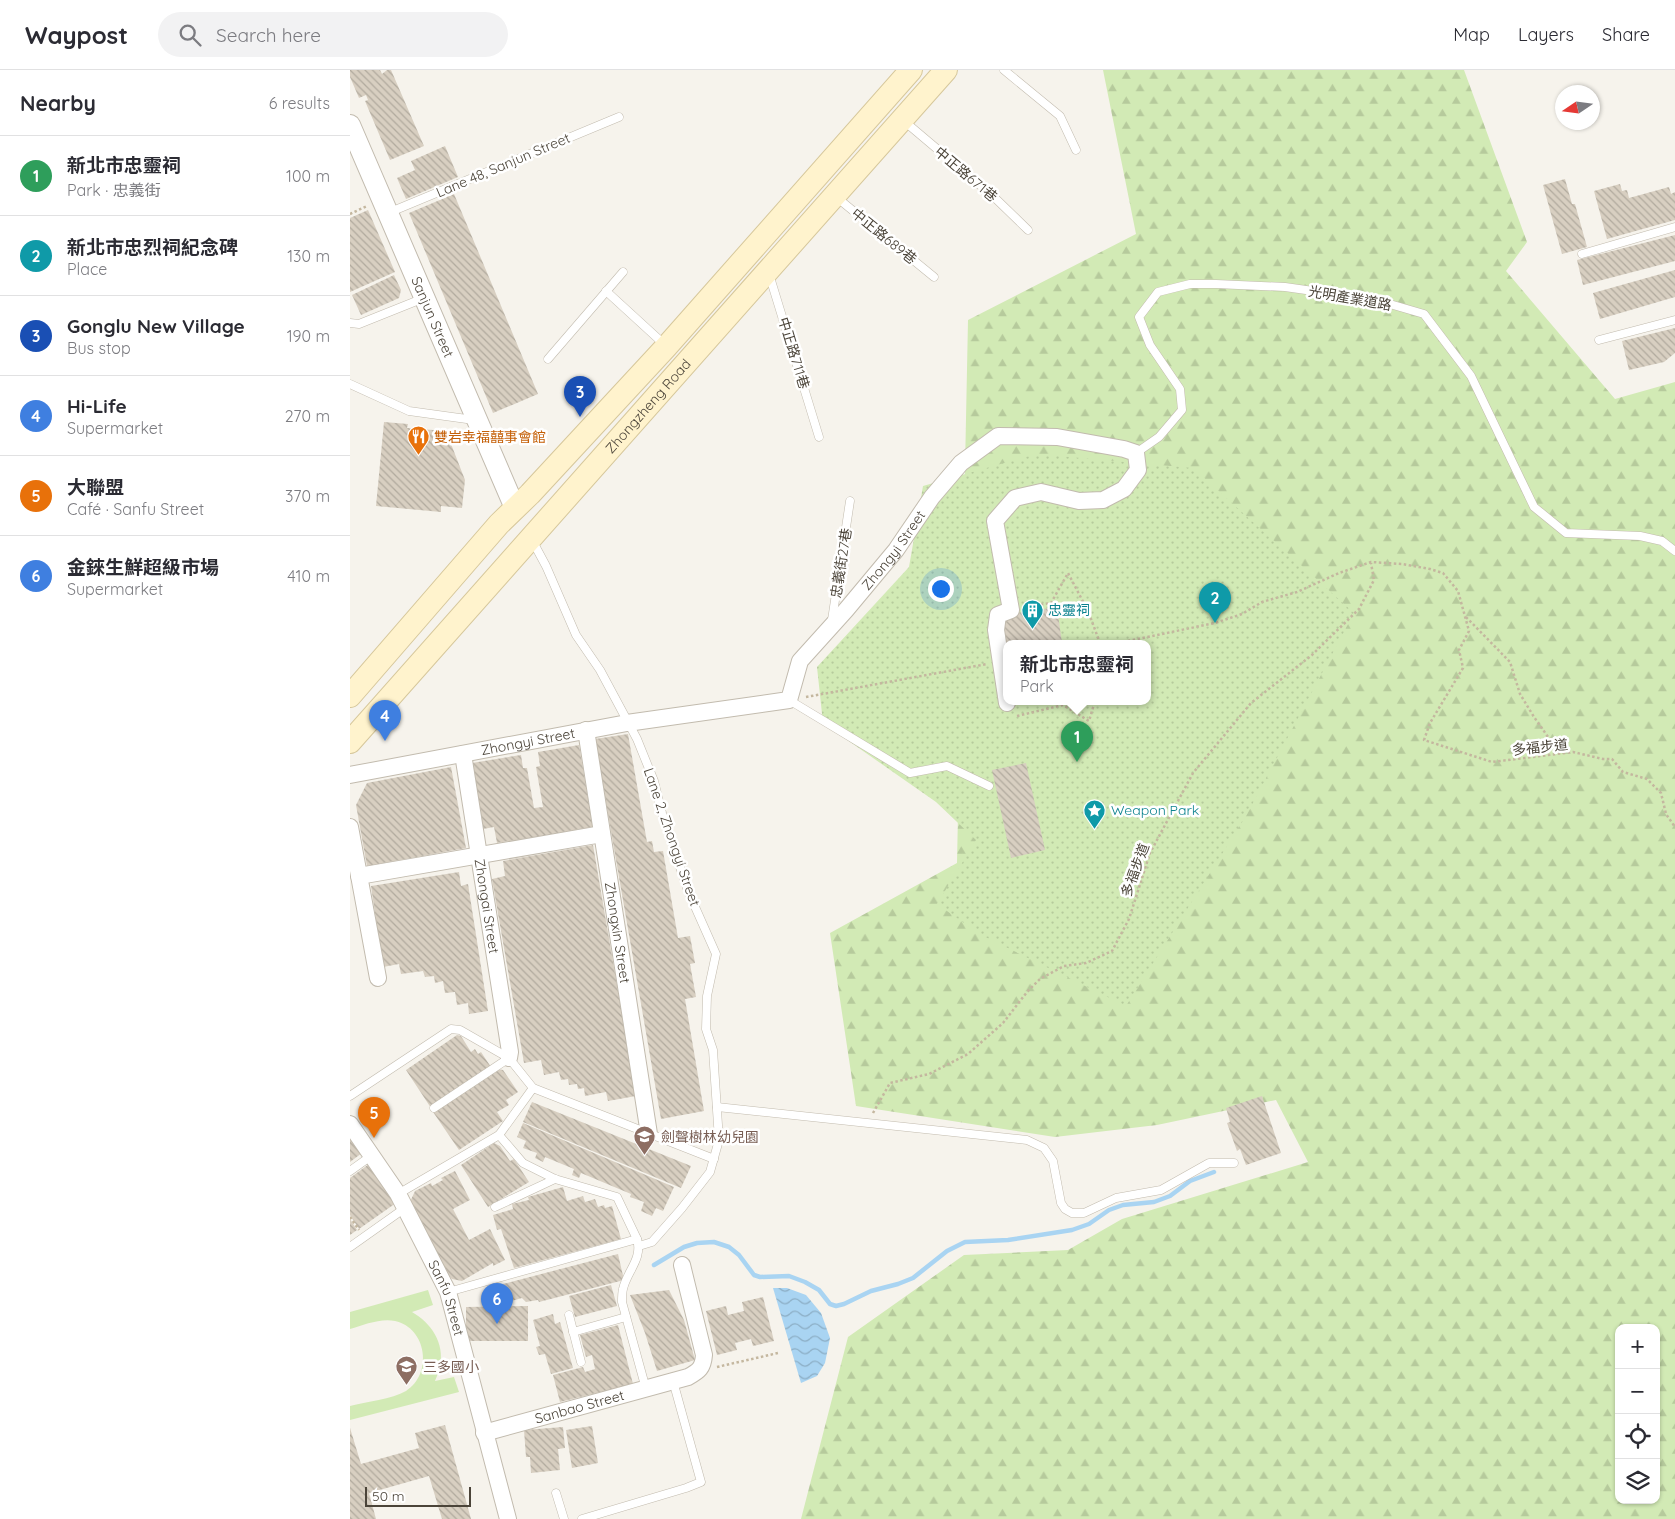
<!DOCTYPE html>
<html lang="en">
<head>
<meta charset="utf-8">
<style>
	body { margin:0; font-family:Quicksand,"Noto Sans TC",sans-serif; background:#f2f2f3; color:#2b2b33 }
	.controls { position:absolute; right:15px; bottom:15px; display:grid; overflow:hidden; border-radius:10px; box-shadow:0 1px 4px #0004 }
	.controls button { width:45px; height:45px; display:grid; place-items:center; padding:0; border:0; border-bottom:1px solid #e1e1e2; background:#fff; color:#2b2b33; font:25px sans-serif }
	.compass { position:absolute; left:1205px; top:15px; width:45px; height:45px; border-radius:50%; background:#fff; box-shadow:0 1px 4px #0004; rotate:257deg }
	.scale { position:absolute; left:15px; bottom:12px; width:106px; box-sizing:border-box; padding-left:5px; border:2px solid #4b4439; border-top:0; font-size:14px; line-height:18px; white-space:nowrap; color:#4b4439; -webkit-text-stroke:4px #fff; paint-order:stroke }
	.you { position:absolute; left:590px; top:518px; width:18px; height:18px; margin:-12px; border:4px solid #fff; border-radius:50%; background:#1a73e8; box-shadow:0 0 0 8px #1a73e833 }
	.badge { display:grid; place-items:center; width:32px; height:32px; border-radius:50%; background:#0f766e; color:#fff; font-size:16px; font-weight:700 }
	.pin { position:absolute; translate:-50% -41px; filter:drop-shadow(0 1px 2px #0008) }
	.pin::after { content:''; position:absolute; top:26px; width:18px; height:15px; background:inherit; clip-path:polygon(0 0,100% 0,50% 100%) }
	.popup { position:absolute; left:653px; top:570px; width:148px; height:65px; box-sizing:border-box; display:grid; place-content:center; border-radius:10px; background:#fff; filter:drop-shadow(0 1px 4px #0005); font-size:16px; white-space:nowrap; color:#7c7c81 }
	.popup b { font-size:19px; color:#2b2b33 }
	.popup::after { content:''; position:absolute; left:50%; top:100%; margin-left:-10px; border:10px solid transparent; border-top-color:#fff }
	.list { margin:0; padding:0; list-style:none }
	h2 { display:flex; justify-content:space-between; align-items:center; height:65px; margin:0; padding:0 20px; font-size:21px }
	h2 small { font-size:16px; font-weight:400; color:#7c7c81 }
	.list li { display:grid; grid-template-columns:32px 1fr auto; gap:15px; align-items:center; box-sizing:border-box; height:80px; padding:0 20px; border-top:1px solid #e1e1e2 }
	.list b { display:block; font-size:19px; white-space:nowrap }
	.list p { margin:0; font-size:16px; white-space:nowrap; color:#7c7c81 }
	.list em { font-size:16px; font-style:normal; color:#7c7c81 }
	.icon { flex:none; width:28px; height:28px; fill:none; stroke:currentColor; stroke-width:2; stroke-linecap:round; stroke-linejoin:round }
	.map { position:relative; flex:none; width:1325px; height:1449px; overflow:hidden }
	header { display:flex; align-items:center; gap:30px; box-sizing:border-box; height:70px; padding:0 25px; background:#fff; border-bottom:1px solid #e1e1e2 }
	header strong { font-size:24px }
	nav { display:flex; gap:28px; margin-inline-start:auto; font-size:18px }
	.search { width:350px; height:45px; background:#f2f2f3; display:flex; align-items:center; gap:12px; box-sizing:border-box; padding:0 18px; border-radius:28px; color:#7c7c81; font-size:19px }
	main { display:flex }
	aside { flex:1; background:#fff }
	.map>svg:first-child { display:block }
	.forest { fill:url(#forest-firs); fill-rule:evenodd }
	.park { fill:url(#park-dots); fill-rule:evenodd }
	.garden { fill:#d2eab5 }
	.water { fill:url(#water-waves) }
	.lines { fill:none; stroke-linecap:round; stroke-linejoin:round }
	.stream { stroke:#a9d4f2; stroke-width:4.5 }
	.building { fill:url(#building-back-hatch) }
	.service-casing { stroke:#c2bbae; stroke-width:9 }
	.minor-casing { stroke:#c2bbae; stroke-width:18 }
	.tertiary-casing { stroke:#c2bbae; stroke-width:22 }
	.secondary-casing { stroke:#d6c79b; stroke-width:24 }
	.path { stroke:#c4b79f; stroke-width:2.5; stroke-dasharray:2.5 2.5; stroke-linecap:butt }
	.service { stroke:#fff; stroke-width:8 }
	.minor { stroke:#fff; stroke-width:16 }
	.tertiary { stroke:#fff; stroke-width:20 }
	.secondary { stroke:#fff3cd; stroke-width:22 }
	.labels { text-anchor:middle; stroke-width:5; stroke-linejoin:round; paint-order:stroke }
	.street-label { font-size:14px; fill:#4b4439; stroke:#fff }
	.food-label { font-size:14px; fill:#c56008; stroke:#fff; text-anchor:start }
	.culture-label { font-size:14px; fill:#0d838f; stroke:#fff; text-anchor:start }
	.education-label { font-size:14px; fill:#785e54; stroke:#fff; text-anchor:start }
</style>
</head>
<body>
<header>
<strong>Waypost</strong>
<div class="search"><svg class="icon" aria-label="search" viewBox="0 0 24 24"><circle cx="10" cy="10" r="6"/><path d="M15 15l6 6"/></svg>Search here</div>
<nav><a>Map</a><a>Layers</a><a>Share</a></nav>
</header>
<main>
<aside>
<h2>Nearby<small>6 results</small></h2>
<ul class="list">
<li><span class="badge" style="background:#2e9e5b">1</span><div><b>新北市忠靈祠</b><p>Park · 忠義街</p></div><em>100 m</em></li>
<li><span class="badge" style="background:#0f9aa8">2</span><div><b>新北市忠烈祠紀念碑</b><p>Place</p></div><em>130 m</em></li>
<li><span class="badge" style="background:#1a4fb4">3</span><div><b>Gonglu New Village</b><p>Bus stop</p></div><em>190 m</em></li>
<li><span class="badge" style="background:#3f7fe0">4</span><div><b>Hi-Life</b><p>Supermarket</p></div><em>270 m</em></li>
<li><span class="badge" style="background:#e8710a">5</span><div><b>大聯盟</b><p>Café · Sanfu Street</p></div><em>370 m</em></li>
<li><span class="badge" style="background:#3f7fe0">6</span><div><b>金錸生鮮超級市場</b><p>Supermarket</p></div><em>410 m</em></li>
</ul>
</aside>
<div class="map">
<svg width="1325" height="1449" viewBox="0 0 1325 1449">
	<defs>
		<pattern id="forest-firs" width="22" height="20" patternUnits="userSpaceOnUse" patternTransform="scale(1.25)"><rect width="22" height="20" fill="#d2eab5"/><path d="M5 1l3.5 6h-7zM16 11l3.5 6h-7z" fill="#b6ca9c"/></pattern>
		<pattern id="park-dots" width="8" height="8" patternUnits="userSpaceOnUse" patternTransform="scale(1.25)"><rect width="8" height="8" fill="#d2eab5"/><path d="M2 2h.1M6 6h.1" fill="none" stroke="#b6ca9c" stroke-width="1.8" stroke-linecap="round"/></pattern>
		<pattern id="water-waves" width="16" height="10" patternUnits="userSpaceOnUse" patternTransform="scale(1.25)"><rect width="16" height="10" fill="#a9d4f2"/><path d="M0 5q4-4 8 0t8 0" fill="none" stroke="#8caec5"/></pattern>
		<pattern id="building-back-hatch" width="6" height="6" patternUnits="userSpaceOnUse" patternTransform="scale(1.25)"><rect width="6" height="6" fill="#d8cfc1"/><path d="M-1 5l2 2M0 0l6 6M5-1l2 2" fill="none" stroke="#b1aa9e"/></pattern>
	</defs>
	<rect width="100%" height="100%" fill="#f6f3ec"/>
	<!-- forest -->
	<path class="forest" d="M753 0H1114L1177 172 1156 201 1265 329 1325 312V1449H451L498 1267 614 1185 718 1180 772 1149 958 1092 926 1030 807 1055 705 1067 506 1036 480 863 607 793 618 250 786 164ZM657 573H797V631H657ZM1269 1258H1306V1430H1269Z"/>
	<!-- park -->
	<path class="park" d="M686 384 843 398 1004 543 896 746 776 936 631 865 587 834 626 770 586 732 473 653 467 597 559 497 573 416ZM657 573H797V631H657Z"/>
	<!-- garden -->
	<path class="garden" d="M78 1220 83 1235 62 1242C81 1253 95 1273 90 1296 89 1301 87 1306 85 1311L104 1307 109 1322 0 1350V1336C16 1332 42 1329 56 1321 83 1304 77 1258 45 1251 30 1248 14 1255 0 1259V1242Z"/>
	<!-- water -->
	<path class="water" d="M423 1218H437L456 1225 471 1243 480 1268 475 1293 467 1306 451 1313Z"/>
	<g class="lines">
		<!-- stream -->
		<path class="stream" d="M304 1195 334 1177 347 1173 364 1172 379 1177 389 1185 404 1205 410 1207 439 1206 455 1212 469 1220 480 1234 486 1236 494 1234 521 1221 548 1214 563 1208 597 1181 615 1172 658 1170 722 1160 739 1154 759 1140 773 1135 804 1132 820 1126 840 1111 864 1102"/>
	</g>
	<!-- building -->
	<g class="building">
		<path d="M0 0H30L32 4 37 0H41L74 76 40 90 15 31 18 30 16 25 9 28 0 7Z"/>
		<path d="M95 76 108 107 56 129 47 108 65 100 61 91Z"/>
		<path d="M1215 109 1222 134H1225L1237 177 1212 184 1193 115Z"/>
		<path d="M1270 114 1272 121 1277 120 1279 128 1319 117 1321 124 1325 122V150L1257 169 1244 121Z"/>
		<path d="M104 124 188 324 143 343 59 143Z"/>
		<path d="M18 140 45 202 0 222V148Z"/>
		<path d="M1325 165V191L1233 215 1227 190Z"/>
		<path d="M1325 200V227L1250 249 1243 223Z"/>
		<path d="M44 205 51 220 49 228 11 245 2 225Z"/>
		<path d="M1325 258V283L1314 292 1279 300 1272 271Z"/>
		<path d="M34 352 58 354 57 358 96 361 115 410 112 438 91 436V442L26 436Z"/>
		<path d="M707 537 712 573H656L652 545Z"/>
		<path d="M278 664 297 772 302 771 304 782 313 781 328 868 340 866 345 893 340 894 346 927 335 929 354 1041 311 1049 245 669Z"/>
		<path d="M229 675 243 757 147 773 144 757 133 759 122 693 171 685 173 698H177L184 738 193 737 186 697 190 696 188 682Z"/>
		<path d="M676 693 695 780 661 788 642 700Z"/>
		<path d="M101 697 116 778 17 796 6 735 17 713Z"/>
		<path d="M243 775 286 1026 258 1031 256 1022 235 1026 234 1018 228 1019 227 1014 219 1015 218 1009 211 1010 209 1002 194 1005 191 990 174 993 142 809 155 806 153 791Z"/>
		<path d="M109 802 111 816 118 814 138 941 119 944 118 933 107 935 105 922 95 923 93 911 85 913 84 906 75 907 73 901 51 904 49 894 33 897 21 816Z"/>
		<path d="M107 965 111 966 121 982 125 979 128 984 131 982 141 997 81 1038 56 1000Z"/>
		<path d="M147 999 153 1000 168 1022 156 1030 159 1035 147 1042 153 1051 109 1080 83 1042Z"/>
		<path d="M912 1026 931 1083 896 1095 890 1079 887 1081 877 1053 880 1052 876 1038Z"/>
		<path d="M182 1032 341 1096 331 1118 173 1052Z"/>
		<path d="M173 1053 324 1117 313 1141 306 1138 302 1146 291 1141 294 1132 280 1127 281 1124 231 1103 229 1108 222 1105 224 1099 195 1087 193 1092 185 1088 187 1083 173 1078 176 1071 167 1067Z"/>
		<path d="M0 1065 12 1083 0 1092Z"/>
		<path d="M144 1073 150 1076 160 1091 164 1089 179 1112 138 1137 111 1095Z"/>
		<path d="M19 1094 46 1133 9 1159 0 1145V1108Z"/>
		<path d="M105 1101 120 1130 103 1139 119 1170 140 1159 155 1190 143 1196V1193L112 1211 102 1209 98 1205 60 1132 65 1121 81 1113 82 1116 93 1110 91 1108Z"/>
		<path d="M213 1117 217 1131 233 1126 235 1132 245 1129 248 1137 254 1135 255 1138 262 1136 271 1169 164 1198 151 1159 147 1160 143 1145 163 1139 162 1134 179 1130 178 1127Z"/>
		<path d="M0 1149 7 1160 0 1165Z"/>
		<path d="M268 1184 274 1210 189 1232 188 1230 176 1232 172 1228 158 1232 153 1214Z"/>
		<path d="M261 1215 267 1236 225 1247 219 1226Z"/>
		<path d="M319 1220 334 1250 345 1290 307 1301 295 1263 280 1225Z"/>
		<path d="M413 1227 424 1271 403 1276 401 1269 385 1273 387 1280 367 1285 356 1241 376 1236 378 1245 394 1241 392 1232Z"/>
		<path d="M178 1236V1271H116V1237Z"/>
		<path d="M203 1244 205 1254 210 1252 223 1298 201 1304 195 1284 189 1285 186 1277 190 1276 183 1250Z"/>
		<path d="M268 1255 283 1314 210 1332 203 1305 233 1297 235 1302 245 1299 242 1285 236 1287 230 1265Z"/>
		<path d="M95 1355 121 1449H92L79 1406 19 1423 26 1449H0V1358L11 1394 69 1378 65 1363Z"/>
		<path d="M242 1356 248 1393 222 1398 216 1360Z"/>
		<path d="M213 1357 215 1378 208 1379 210 1400 181 1403 180 1387H176L174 1360Z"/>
	</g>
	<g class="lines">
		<defs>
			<g id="service">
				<path d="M654 0 710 46 726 80"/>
				<path d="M554 51 644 127 678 160"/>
				<path d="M485 126 584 207"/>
				<path d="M38 143 269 47"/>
				<path d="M1232 184 1325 157"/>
				<path d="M419 204 469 367"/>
				<path d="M256 221 315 275"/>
				<path d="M0 253 9 254 74 228"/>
				<path d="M1249 270 1325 250"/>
				<path d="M198 289 273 202"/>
				<path d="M0 314 59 341 124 350"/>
				<path d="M786 383 809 367 832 340 830 319 800 275 789 247 808 222 840 214H866L935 217 1026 230 1074 244 1121 306 1184 437 1216 463 1290 466 1312 471 1325 481"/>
				<path d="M182 470 196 496 226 565 250 600 287 669 304 711 312 743 338 821 366 884 357 926 356 959 363 980 369 1070 360 1102 332 1138 302 1172 289 1176"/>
				<path d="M482 550 500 431"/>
				<path d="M439 630 560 703 597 696 639 716"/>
				<path d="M0 1026 101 959 110 960 159 988 183 1018 364 1089"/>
				<path d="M367 1037 677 1070 694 1078 703 1091 711 1133 715 1139 722 1143H734L766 1128 811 1120 859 1093H884"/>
				<path d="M84 1038 159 988"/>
				<path d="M149 1065 183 1018"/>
				<path d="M0 1101 21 1086"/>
				<path d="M48 1124 149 1065 173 1093 205 1109 267 1127 287 1169"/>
				<path d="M145 1137 205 1109"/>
				<path d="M0 1177 55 1138"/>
				<path d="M98 1222 287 1169C293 1189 277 1201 273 1219 272 1223 272 1228 272 1232L296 1319"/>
				<path d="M219 1245 231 1292"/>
				<path d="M223 1262 276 1247"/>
				<path d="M206 1423 214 1449"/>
				<path d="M232 1449 336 1418 351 1412 323 1311"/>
			</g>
			<g id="minor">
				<path id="s1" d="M236 660 299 1064"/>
				<path id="s2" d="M113 684 160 982 159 988"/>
				<path id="s3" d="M0 705 277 653 439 630 450 591 496 540 546 480 582 427 611 393 648 366 707 367 774 379 786 383 788 400 774 419 753 430 729 431 691 422 665 428 645 451 661 540 648 545 646 560 657 633"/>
				<path d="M0 757 28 908"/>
				<path d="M9 806 252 764"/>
				<path id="s4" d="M0 1054 48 1124 98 1222 158 1449"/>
				<path id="s5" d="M134 1363 338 1307C349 1301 353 1298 354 1285L332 1195"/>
			</g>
			<g id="tertiary">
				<path id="s6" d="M0 55 165 438"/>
			</g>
			<g id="secondary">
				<path d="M0 626 149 454 180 424 317 276 561 0"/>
				<path id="s7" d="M0 672 596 0"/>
			</g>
		</defs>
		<!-- service casing -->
		<use href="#service" class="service-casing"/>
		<!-- minor casing -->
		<use href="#minor" class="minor-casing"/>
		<!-- tertiary casing -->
		<use href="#tertiary" class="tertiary-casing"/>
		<!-- secondary casing -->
		<use href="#secondary" class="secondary-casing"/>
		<!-- path -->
		<g class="path">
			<path d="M0 144 17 136"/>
			<path d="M676 537 701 533 718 503 738 541 750 573"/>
			<path d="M1116 547 1160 592 1170 624 1184 647 1210 684"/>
			<path d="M768 573 865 553 892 544 912 532 947 522 989 503 1021 492 1052 494 1080 499 1093 503 1108 521 1119 561 1109 580 1113 598 1080 653 1074 670 1142 692 1223 682 1253 689H1262L1273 702 1297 709 1311 723 1316 744 1325 757"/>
			<path d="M456 627 637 594"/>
			<path d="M667 646 713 635 739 651 745 631"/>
			<path d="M523 1043 540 1013 579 1004 618 984 653 953 677 922 690 909 714 896 736 893 762 881 779 849 800 783 843 703 901 633 962 585 1009 539 1024 510 1021 493"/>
			<path d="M0 1147 9 1160"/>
			<path d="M367 1297 428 1283"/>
		</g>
		<!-- service -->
		<use href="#service" class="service"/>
		<!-- minor -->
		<use href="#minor" class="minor"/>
		<!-- tertiary -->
		<use href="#tertiary" class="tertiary"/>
		<!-- secondary -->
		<use href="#secondary" class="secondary"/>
	</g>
	<!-- icons -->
	<defs>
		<symbol id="restaurant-pin" viewBox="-11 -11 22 30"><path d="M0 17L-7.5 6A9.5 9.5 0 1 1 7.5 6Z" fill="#e8710a" stroke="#fff"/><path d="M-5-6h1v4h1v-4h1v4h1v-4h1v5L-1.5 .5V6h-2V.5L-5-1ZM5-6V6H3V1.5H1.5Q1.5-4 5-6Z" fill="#fff"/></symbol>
		<symbol id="building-pin" viewBox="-11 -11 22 30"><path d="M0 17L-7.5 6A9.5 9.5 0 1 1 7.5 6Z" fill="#0f9aa8" stroke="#fff"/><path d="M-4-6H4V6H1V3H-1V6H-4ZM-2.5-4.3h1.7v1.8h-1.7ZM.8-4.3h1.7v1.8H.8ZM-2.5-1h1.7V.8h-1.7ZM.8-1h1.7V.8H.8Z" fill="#fff"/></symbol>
		<symbol id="sight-pin" viewBox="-11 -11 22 30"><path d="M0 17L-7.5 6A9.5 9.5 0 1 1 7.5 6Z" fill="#0f9aa8" stroke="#fff"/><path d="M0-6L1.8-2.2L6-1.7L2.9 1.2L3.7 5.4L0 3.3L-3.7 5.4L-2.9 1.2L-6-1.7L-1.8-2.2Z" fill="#fff"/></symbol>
		<symbol id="school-pin" viewBox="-11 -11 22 30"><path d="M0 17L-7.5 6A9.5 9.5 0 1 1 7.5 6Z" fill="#8d6e63" stroke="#fff"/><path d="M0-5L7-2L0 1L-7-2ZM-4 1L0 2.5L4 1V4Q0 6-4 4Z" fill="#fff"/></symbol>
	</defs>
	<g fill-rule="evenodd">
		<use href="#restaurant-pin" x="56" y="354" width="25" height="34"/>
		<use href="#building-pin" x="670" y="528" width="25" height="34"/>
		<use href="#sight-pin" x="732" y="728" width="25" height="34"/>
		<use href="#school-pin" x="282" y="1054" width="25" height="34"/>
		<use href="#school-pin" x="44" y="1284" width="25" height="34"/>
	</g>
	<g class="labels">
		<!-- street labels -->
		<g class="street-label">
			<text transform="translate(153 95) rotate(-23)" y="5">Lane 48, Sanjun Street</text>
			<text transform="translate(616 104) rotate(40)" y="5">中正路671巷</text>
			<text transform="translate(534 166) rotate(39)" y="5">中正路689巷</text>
			<text transform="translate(1000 228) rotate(10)" y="5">光明產業道路</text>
			<text dy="5" stroke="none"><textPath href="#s6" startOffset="209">Sanjun Street</textPath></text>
			<text transform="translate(444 283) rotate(73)" y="5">中正路711巷</text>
			<text dy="5" stroke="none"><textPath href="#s7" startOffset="449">Zhongzheng Road</textPath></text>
			<text dy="5" stroke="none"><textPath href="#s3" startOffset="631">Zhongyi Street</textPath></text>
			<text transform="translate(491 493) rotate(-81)" y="5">忠義街27巷</text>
			<text dy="5" stroke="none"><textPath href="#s3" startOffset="181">Zhongyi Street</textPath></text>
			<text transform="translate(1190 677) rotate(-6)" y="5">多福步道</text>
			<text transform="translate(322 767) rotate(71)" y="5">Lane 2, Zhongyi Street</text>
			<text transform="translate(785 800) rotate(-70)" y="5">多福步道</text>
			<text dy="5" stroke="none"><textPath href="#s2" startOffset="154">Zhongai Street</textPath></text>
			<text dy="5" stroke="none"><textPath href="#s1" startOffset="205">Zhongxin Street</textPath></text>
			<text dy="5" stroke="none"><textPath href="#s4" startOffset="200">Sanfu Street</textPath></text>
			<text dy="5" stroke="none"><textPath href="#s5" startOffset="99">Sanbao Street</textPath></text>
		</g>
		<!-- food labels -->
		<g class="food-label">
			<text x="84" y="372">雙岩幸福囍事會館</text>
		</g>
		<!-- culture labels -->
		<g class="culture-label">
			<text x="698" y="545">忠靈祠</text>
			<text x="761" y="745">Weapon Park</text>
		</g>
		<!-- education labels -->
		<g class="education-label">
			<text x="311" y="1072">劍聲樹林幼兒園</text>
			<text x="73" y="1302">三多國小</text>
		</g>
	</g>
</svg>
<div class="controls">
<button>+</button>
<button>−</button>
<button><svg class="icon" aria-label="locate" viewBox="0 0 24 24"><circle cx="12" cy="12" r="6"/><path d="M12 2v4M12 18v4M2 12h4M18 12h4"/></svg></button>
<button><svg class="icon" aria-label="layers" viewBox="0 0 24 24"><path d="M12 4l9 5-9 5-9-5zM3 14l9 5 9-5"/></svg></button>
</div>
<svg class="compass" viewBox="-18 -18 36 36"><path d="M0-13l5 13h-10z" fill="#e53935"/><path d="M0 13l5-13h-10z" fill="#7c7c81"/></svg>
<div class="scale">50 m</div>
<div class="you"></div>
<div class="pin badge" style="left:727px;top:692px;background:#2e9e5b">1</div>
<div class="popup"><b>新北市忠靈祠</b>Park</div>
<div class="pin badge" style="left:865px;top:553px;background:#0f9aa8">2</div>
<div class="pin badge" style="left:230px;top:347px;background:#1a4fb4">3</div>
<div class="pin badge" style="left:35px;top:671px;background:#3f7fe0">4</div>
<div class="pin badge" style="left:24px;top:1068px;background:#e8710a">5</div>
<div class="pin badge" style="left:147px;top:1254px;background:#3f7fe0">6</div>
</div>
</main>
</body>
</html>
